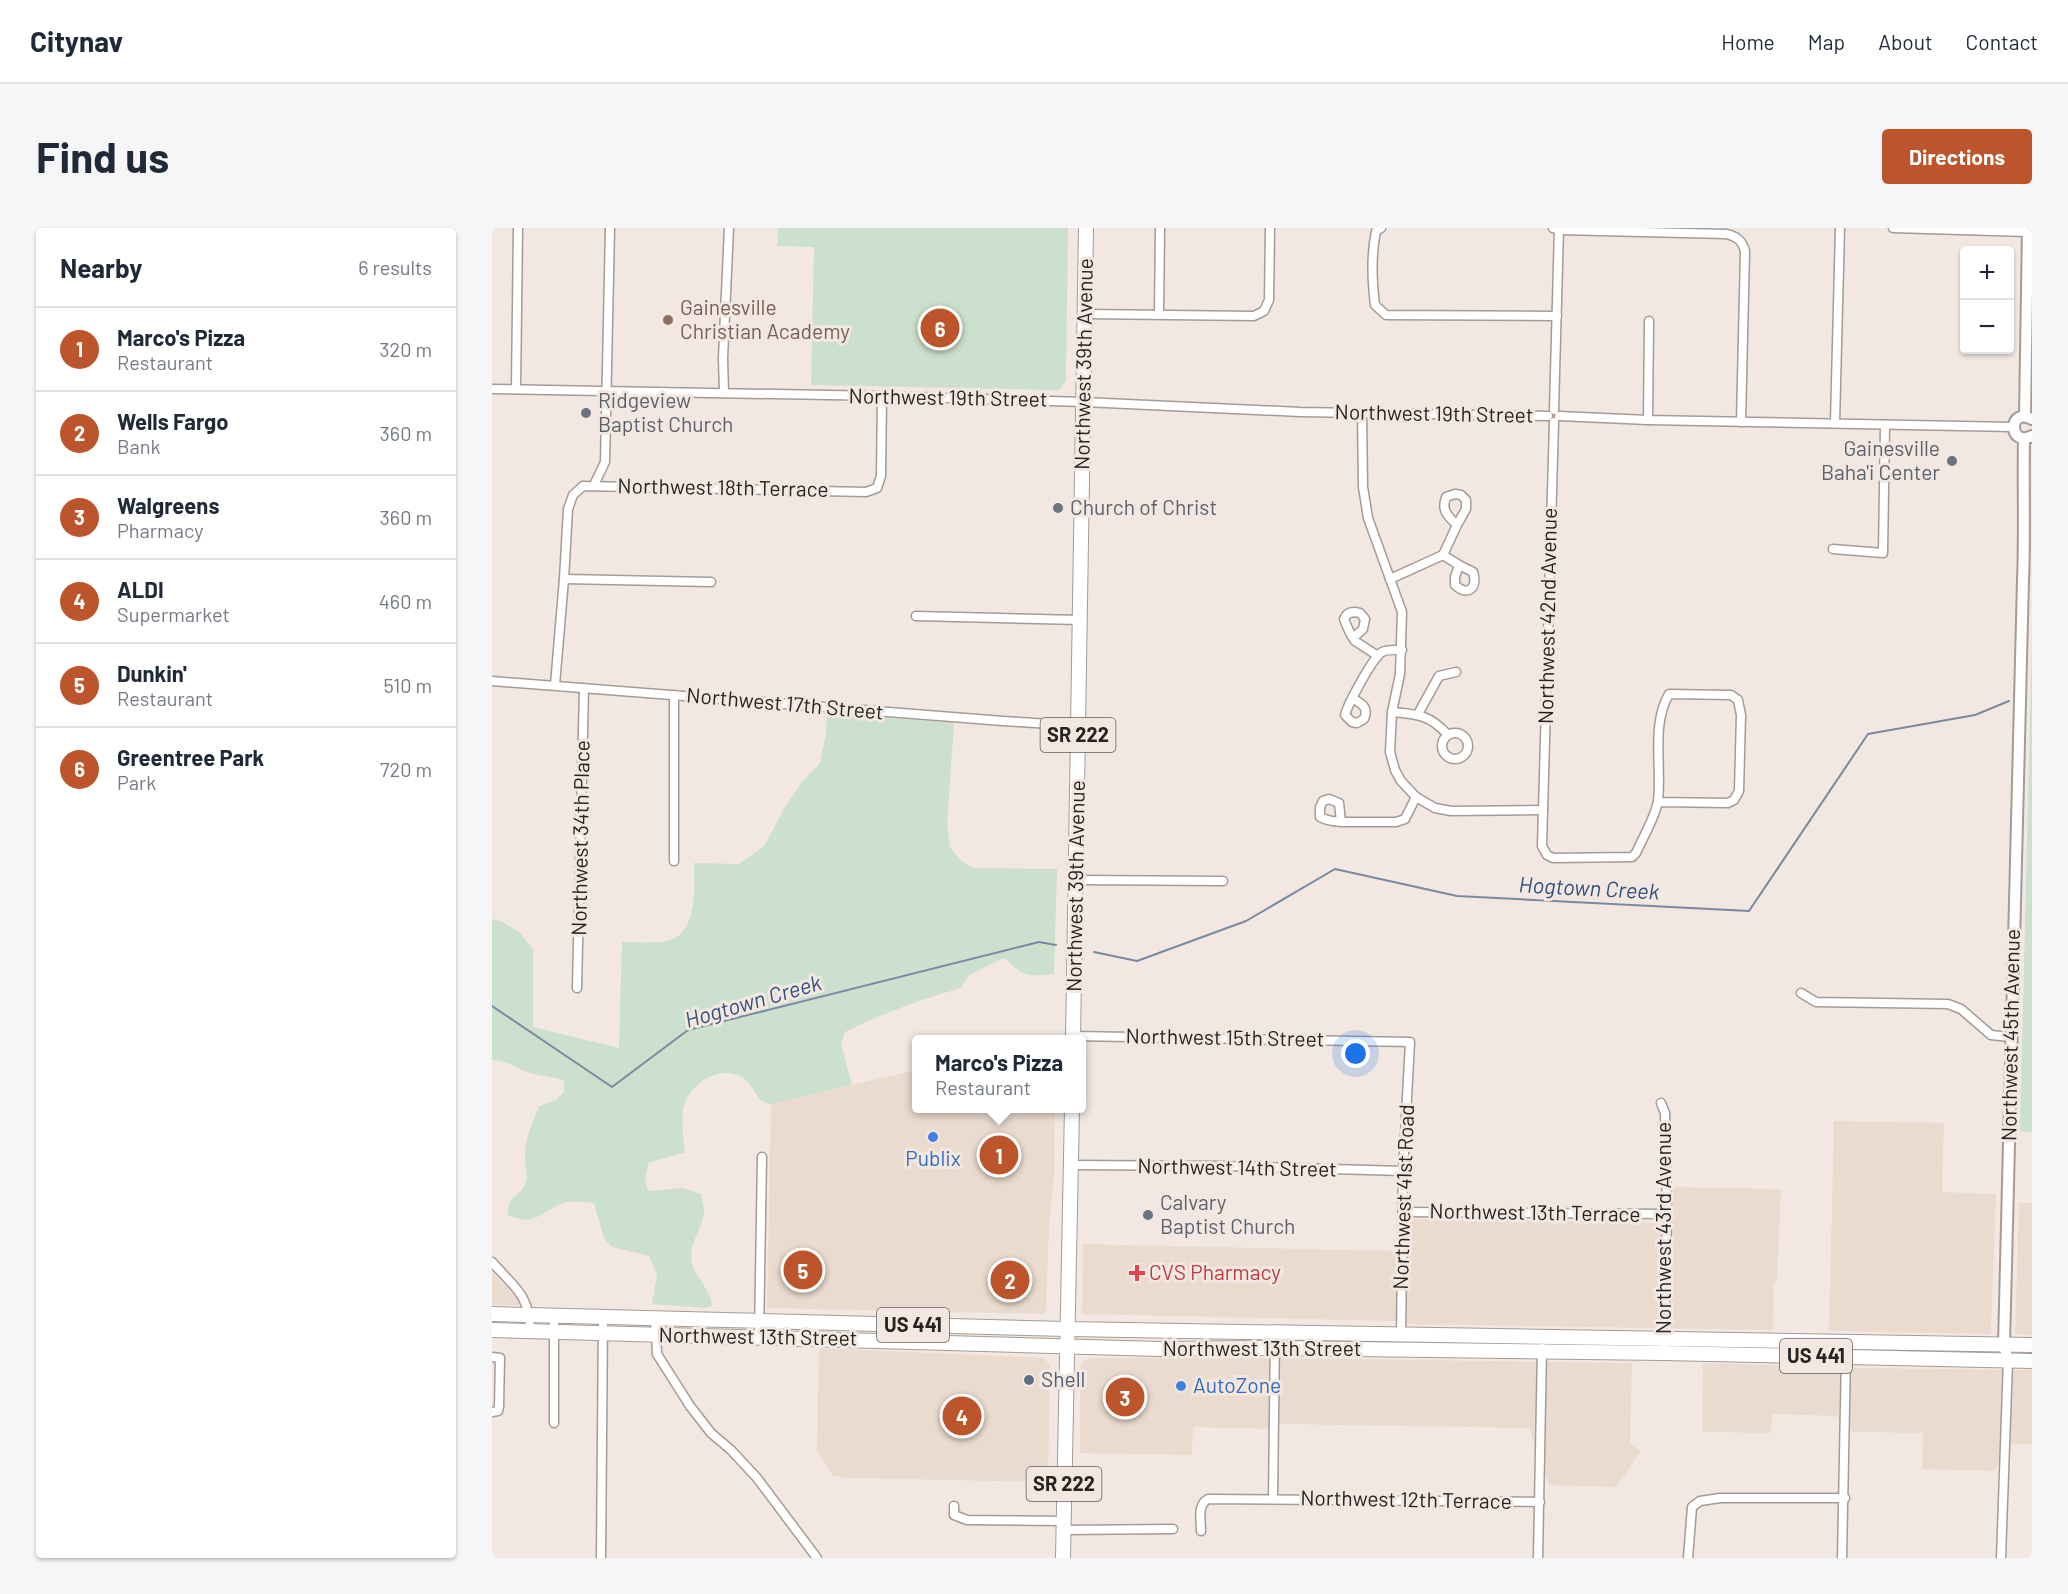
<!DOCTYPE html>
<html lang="en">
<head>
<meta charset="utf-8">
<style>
	body { margin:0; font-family:Barlow,sans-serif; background:#f6f6f7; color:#1f2937 }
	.controls { position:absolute; right:18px; top:18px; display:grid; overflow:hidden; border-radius:6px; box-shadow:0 2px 4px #0004 }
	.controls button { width:54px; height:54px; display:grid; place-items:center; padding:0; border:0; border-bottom:2px solid #e0e1e3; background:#fff; color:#1f2937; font:30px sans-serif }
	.you { position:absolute; left:864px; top:826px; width:21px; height:21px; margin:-15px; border:4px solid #fff; border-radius:50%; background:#1a73e8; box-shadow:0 0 0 9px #1a73e833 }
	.badge { display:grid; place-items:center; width:39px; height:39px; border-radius:50%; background:#bd552c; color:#fff; font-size:20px; font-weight:700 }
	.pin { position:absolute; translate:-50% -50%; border:3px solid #fff; box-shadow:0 2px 6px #0006 }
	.popup { position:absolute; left:420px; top:807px; width:174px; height:78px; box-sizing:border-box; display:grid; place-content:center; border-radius:6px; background:#fff; filter:drop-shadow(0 2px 4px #0005); font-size:20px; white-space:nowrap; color:#747a83 }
	.popup b { font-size:22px; color:#1f2937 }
	.popup::after { content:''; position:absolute; left:50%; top:100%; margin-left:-12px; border:12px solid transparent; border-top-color:#fff }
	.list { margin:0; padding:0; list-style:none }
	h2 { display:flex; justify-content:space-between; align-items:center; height:78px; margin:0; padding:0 24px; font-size:26px }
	h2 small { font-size:20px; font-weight:400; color:#747a83 }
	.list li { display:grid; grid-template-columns:39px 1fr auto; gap:18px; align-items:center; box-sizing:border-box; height:84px; padding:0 24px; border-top:2px solid #e0e1e3 }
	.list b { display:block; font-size:22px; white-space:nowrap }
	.list p { margin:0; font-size:20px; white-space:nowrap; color:#747a83 }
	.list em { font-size:20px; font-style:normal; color:#747a83 }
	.map { position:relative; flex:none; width:1540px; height:1330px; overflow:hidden; border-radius:6px }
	header { display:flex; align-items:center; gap:36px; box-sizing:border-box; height:84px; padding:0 30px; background:#fff; border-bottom:2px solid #e0e1e3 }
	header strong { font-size:28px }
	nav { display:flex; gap:33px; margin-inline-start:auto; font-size:21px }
	.intro { display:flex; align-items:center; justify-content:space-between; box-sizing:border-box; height:144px; padding:0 36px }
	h1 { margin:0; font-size:42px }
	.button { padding:15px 27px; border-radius:6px; background:#bd552c; color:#fff; font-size:21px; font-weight:700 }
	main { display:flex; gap:36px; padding:0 36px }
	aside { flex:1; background:#fff; border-radius:6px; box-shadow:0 2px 4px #0004 }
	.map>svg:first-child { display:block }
	.built { fill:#ebdbcf }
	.green { fill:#cce0ce }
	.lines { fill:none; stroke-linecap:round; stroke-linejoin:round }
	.stream { stroke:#7b899f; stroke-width:2 }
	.minor-casing { stroke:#a49b95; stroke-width:11 }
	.tertiary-casing { stroke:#a49b95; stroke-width:14 }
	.primary-casing { stroke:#a49b95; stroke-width:16 }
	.minor { stroke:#fff; stroke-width:8 }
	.tertiary { stroke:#fff; stroke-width:10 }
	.primary { stroke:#fff; stroke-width:14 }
	.education-dot { fill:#8d6e63; stroke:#f2e8e1; stroke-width:2 }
	.worship-dot { fill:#6b7280; stroke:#f2e8e1; stroke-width:2 }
	.shop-dot { fill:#3f7fe0; stroke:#f2e8e1; stroke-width:2 }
	.health-dot { fill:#e0444e; stroke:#f2e8e1; stroke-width:2 }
	.service-dot { fill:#5c6f8a; stroke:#f2e8e1; stroke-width:2 }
	.labels { text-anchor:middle; stroke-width:6; stroke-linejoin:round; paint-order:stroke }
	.shield { fill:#f2e8e1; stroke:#635e5a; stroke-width:1.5 }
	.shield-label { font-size:20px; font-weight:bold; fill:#262320 }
	.education-label { font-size:21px; fill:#785e54; stroke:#f2e8e1; text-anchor:start }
	.street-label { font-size:21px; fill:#262320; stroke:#f2e8e1 }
	.worship-label { font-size:21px; fill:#5b616d; stroke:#f2e8e1; text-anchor:start }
	.shop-label { font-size:21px; fill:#366cbe; stroke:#f2e8e1 }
	.health-label { font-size:21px; fill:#be3a42; stroke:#f2e8e1; text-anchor:start }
	.service-label { font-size:21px; fill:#4e5e75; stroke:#f2e8e1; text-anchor:start }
	.water-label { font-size:22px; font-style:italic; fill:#33517d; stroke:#f2e8e1 }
</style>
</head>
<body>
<header>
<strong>Citynav</strong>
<nav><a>Home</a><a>Map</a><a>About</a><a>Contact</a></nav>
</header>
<div class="intro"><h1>Find us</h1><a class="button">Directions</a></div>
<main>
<aside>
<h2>Nearby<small>6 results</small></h2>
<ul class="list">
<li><span class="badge">1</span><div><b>Marco's Pizza</b><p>Restaurant</p></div><em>320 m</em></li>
<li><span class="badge">2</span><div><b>Wells Fargo</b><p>Bank</p></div><em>360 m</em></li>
<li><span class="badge">3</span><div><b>Walgreens</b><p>Pharmacy</p></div><em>360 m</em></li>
<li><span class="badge">4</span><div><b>ALDI</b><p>Supermarket</p></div><em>460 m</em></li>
<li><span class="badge">5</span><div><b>Dunkin'</b><p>Restaurant</p></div><em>510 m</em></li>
<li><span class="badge">6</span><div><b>Greentree Park</b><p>Park</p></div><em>720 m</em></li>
</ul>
</aside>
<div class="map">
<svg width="1540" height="1330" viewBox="0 0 1540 1330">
	<rect width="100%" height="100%" fill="#f2e8e1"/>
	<!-- built -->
	<g class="built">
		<path d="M424 842V880L563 881 562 947 557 1000 554 1081 552 1086 275 1080 279 876Z"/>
		<path d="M1342 893 1452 895 1450 964 1504 966 1499 1106 1337 1103Z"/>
		<path d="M1180 959 1289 961 1285 1054H1282L1281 1102 918 1096 903 1093 590 1086 591 1016 904 1023 918 991 1170 995Z"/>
		<path d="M1527 975H1540V1107L1523 1106Z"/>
		<path d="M0 1044 32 1077H0Z"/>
		<path d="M327 1120 553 1130 558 1139 556 1254 355 1250 340 1247 325 1222Z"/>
		<path d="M598 1130H792L1140 1135 1138 1216 1149 1223 1124 1259 1057 1257 1037 1200 790 1196 776 1201 701 1199 700 1227 588 1225V1139L591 1133Z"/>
		<path d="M1211 1135 1363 1140 1540 1142V1216L1514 1215 1503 1243 1430 1241 1431 1205 1361 1204 1343 1188 1280 1186 1279 1205 1210 1204Z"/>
	</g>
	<!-- green -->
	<g class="green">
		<path d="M286 0H576L574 153 567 162 319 157 322 19 285 18Z"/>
		<path d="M1540 408V904L1528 903Z"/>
		<path d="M335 485 462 495 455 596 458 619 468 632 481 640 565 641 562 746C553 747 540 749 531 745 524 742 519 734 511 730L477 747 469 760C429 771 389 786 353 804L349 816 360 857 279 876C276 875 272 875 270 873 262 867 259 853 248 848 225 838 200 855 192 877 189 886 191 914 193 924L157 935 153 950 156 963 191 960 209 966C210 972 212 979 212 985 211 999 198 1014 199 1030 200 1046 218 1060 220 1077L214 1080 160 1076 165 1047 157 1028 120 1019 112 1010 102 975C91 974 80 972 69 976 48 985 41 999 16 987 16 965 27 971 33 956 37 947 32 933 33 923 34 908 42 892 47 878L64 872 72 864V853C60 847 45 849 33 843 19 837 17 834 0 832V691L11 694 27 704 41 721V799L127 820 130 714C145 714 172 717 185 709 206 694 202 657 202 635L247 636 272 618 292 581 309 555 328 535 334 506Z"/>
	</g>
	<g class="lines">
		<!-- stream -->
		<g class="stream">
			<path d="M602 724 645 733 754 693 843 641 965 668 1257 683 1376 506 1483 487 1517 473"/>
			<path d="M0 778 120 859 196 802 547 714 564 717"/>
		</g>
		<defs>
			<g id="minor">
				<path d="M889 0 884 3C879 27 880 53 883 77L894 87 1065 88"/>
				<path d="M1061 0 1067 2 1234 6C1244 8 1250 12 1253 23L1249 194"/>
				<path d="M1401 0 1536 4"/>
				<path d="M593 86 762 88 772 83 777 72 778 0"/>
				<path d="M667 86 668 0"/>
				<path d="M0 161 390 168 592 174 808 184 1056 188"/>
				<path d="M24 161 26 0"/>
				<path d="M232 165 231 130 237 0"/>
				<path d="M1062 182 1067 0"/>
				<path d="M870 185 871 259 876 290 910 384 908 446 900 484 898 524 903 542 909 553 924 569 943 580 959 583 1051 582"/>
				<path d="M1067 188 1156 192 1521 199"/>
				<path d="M1156 192 1157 93"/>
				<path d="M1062 194 1050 618 1055 627 1061 630 1140 629 1144 625C1151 609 1163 590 1166 573 1170 538 1159 497 1177 466L1239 467 1246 472 1249 487 1247 563 1242 572 1236 575 1166 574"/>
				<path d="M1343 195 1348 0"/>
				<path d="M102 257 113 234 118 0"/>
				<path d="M965 297 974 281V272L969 267 963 266 954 269C949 283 956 288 965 297L951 327 967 337 963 349V357C976 369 986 360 981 344L967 337"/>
				<path d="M1341 321 1391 325 1393 197"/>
				<path d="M72 351 219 354"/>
				<path d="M898 351 951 327"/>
				<path d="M424 388 588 392"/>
				<path d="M861 410 871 401 873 391 868 385C861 383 855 384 852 391 855 399 858 406 863 413L886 428"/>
				<path d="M0 453 511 493 587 498"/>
				<path d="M63 457 72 351 76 281 81 267 91 258 374 264 385 260 389 248 390 168"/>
				<path d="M860 470C870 476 877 479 872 491L865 495 860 494 853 487C856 476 881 429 890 424 895 421 904 422 910 422"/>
				<path d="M900 484C926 486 938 487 956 507"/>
				<path d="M926 486 947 448 964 444"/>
				<circle cx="963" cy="518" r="13"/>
				<path d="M849 594 847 575 837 571 831 573 828 579V589C835 593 841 593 849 594H904L913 591 924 569"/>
				<path d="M182 633V467"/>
				<path d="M585 652 731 653"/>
				<path d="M85 760 92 460"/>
				<path d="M1309 765 1324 774 1456 776 1469 781 1499 807 1518 809"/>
				<path d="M582 808 918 814 911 943 909 1109"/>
				<path d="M1169 875 1173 885 1175 986 1172 1115"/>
				<path d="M579 937 731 938 911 943"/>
				<path d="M911 984 1175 986"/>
				<path d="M0 1034C22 1059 38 1067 38 1103"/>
				<path d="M163 1090 165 1126 198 1178 219 1205 239 1222 265 1250 325 1330"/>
				<path d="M267 1108 270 929"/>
				<path d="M0 1129 8 1130 7 1179 6 1183 0 1184"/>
				<path d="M62 1195V1088"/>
				<path d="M781 1271 783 1104"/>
				<path d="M462 1278V1287L475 1292 572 1293"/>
				<path d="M572 1302 681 1301"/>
				<path d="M709 1303C709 1292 705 1277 716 1271L1048 1274"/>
				<path d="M109 1330 111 1089"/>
				<path d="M1046 1330 1050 1120"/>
				<path d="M1196 1330 1200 1279 1208 1273 1228 1270H1353"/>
				<path d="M1350 1330 1354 1127"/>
				<path d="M1509 1330 1516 1132"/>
			</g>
			<g id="tertiary">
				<path d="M1533 188 1536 0"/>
				<path d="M1540 191C1516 178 1516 220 1540 208"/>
				<path d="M1516 1132 1512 1117C1516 862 1523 607 1531 352 1533 305 1531 258 1532 211"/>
			</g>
			<g id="primary">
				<path d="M581 812 594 0"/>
				<path d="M0 1086 575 1101 1540 1117"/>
				<path d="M0 1102 668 1121 783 1120 1172 1125 1540 1133"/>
				<path d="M571 1330 580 880"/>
			</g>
		</defs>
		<!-- minor casing -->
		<use href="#minor" class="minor-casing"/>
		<!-- tertiary casing -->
		<use href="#tertiary" class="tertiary-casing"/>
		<!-- primary casing -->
		<use href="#primary" class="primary-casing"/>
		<!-- minor -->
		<use href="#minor" class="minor"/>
		<!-- tertiary -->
		<use href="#tertiary" class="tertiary"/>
		<!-- primary -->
		<use href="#primary" class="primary"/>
	</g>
	<!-- markers -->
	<circle class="education-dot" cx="176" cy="92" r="6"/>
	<g class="worship-dot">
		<circle cx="94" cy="185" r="6"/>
		<circle cx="1460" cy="233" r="6"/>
		<circle cx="566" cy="280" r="6"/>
		<circle cx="656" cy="987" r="6"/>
	</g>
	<g class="shop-dot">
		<circle cx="441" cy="909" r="6"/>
		<circle cx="689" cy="1158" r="6"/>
	</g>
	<path class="health-dot" d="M642 1036h6v6h6v6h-6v6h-6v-6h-6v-6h6z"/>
	<circle class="service-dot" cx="537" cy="1152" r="6"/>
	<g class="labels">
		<!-- shield labels -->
		<g class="shield">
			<rect x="548.5" y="490" width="75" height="34" rx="4.5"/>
			<rect x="385" y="1080" width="72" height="34" rx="4.5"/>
			<rect x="1288" y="1111" width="72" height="34" rx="4.5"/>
			<rect x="534.5" y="1239" width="75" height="34" rx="4.5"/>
		</g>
		<g class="shield-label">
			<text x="586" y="514">SR 222</text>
			<text x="421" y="1104">US 441</text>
			<text x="1324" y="1135">US 441</text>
			<text x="572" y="1263">SR 222</text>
		</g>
		<!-- education labels -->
		<g class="education-label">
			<text x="188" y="87">Gainesville<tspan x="188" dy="24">Christian Academy</tspan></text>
		</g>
		<!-- street labels -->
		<g class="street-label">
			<text transform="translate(592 136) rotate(-89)" y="7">Northwest 39th Avenue</text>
			<text transform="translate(456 170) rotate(1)" y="7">Northwest 19th Street</text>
			<text transform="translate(942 186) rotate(1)" y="7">Northwest 19th Street</text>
			<text transform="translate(231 260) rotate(1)" y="7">Northwest 18th Terrace</text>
			<text transform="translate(1056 388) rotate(-89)" y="7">Northwest 42nd Avenue</text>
			<text transform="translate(293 476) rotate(5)" y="7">Northwest 17th Street</text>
			<text transform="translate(89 610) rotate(-89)" y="7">Northwest 34th Place</text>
			<text transform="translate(584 658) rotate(-89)" y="7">Northwest 39th Avenue</text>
			<text transform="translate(1519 807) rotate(-89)" y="7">Northwest 45th Avenue</text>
			<text transform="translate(733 810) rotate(1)" y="7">Northwest 15th Street</text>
			<text transform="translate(745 940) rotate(1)" y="7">Northwest 14th Street</text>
			<text transform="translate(912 969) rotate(-88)" y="7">Northwest 41st Road</text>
			<text transform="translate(1043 985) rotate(1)" y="7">Northwest 13th Terrace</text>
			<text transform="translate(1172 1000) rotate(-90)" y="7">Northwest 43rd Avenue</text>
			<text transform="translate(266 1109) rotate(1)" y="7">Northwest 13th Street</text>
			<text x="770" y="1128">Northwest 13th Street</text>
			<text transform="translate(914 1272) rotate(1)" y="7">Northwest 12th Terrace</text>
		</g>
		<!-- worship labels -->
		<g class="worship-label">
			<text x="106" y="180">Ridgeview<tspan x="106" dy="24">Baptist Church</tspan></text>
			<text x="1448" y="228" text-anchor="end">Gainesville<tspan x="1448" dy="24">Baha'i Center</tspan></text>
			<text x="578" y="287">Church of Christ</text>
			<text x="668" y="982">Calvary<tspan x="668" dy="24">Baptist Church</tspan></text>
		</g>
		<!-- shop labels -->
		<g class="shop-label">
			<text x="441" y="938">Publix</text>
			<text x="701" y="1165" text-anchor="start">AutoZone</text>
		</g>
		<!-- health labels -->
		<g class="health-label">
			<text x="657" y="1052">CVS Pharmacy</text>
		</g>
		<!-- service labels -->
		<g class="service-label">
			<text x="549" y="1159">Shell</text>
		</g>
		<!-- water labels -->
		<g class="water-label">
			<text transform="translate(1097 660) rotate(3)" y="8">Hogtown Creek</text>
			<text transform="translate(261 773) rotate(-16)" y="8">Hogtown Creek</text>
		</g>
	</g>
</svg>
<div class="controls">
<button>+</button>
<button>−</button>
</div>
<div class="you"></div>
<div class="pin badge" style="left:507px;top:927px">1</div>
<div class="popup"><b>Marco's Pizza</b>Restaurant</div>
<div class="pin badge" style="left:518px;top:1052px">2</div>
<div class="pin badge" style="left:633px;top:1169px">3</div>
<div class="pin badge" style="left:470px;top:1188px">4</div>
<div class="pin badge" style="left:311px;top:1042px">5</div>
<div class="pin badge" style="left:448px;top:100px">6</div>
</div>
</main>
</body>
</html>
